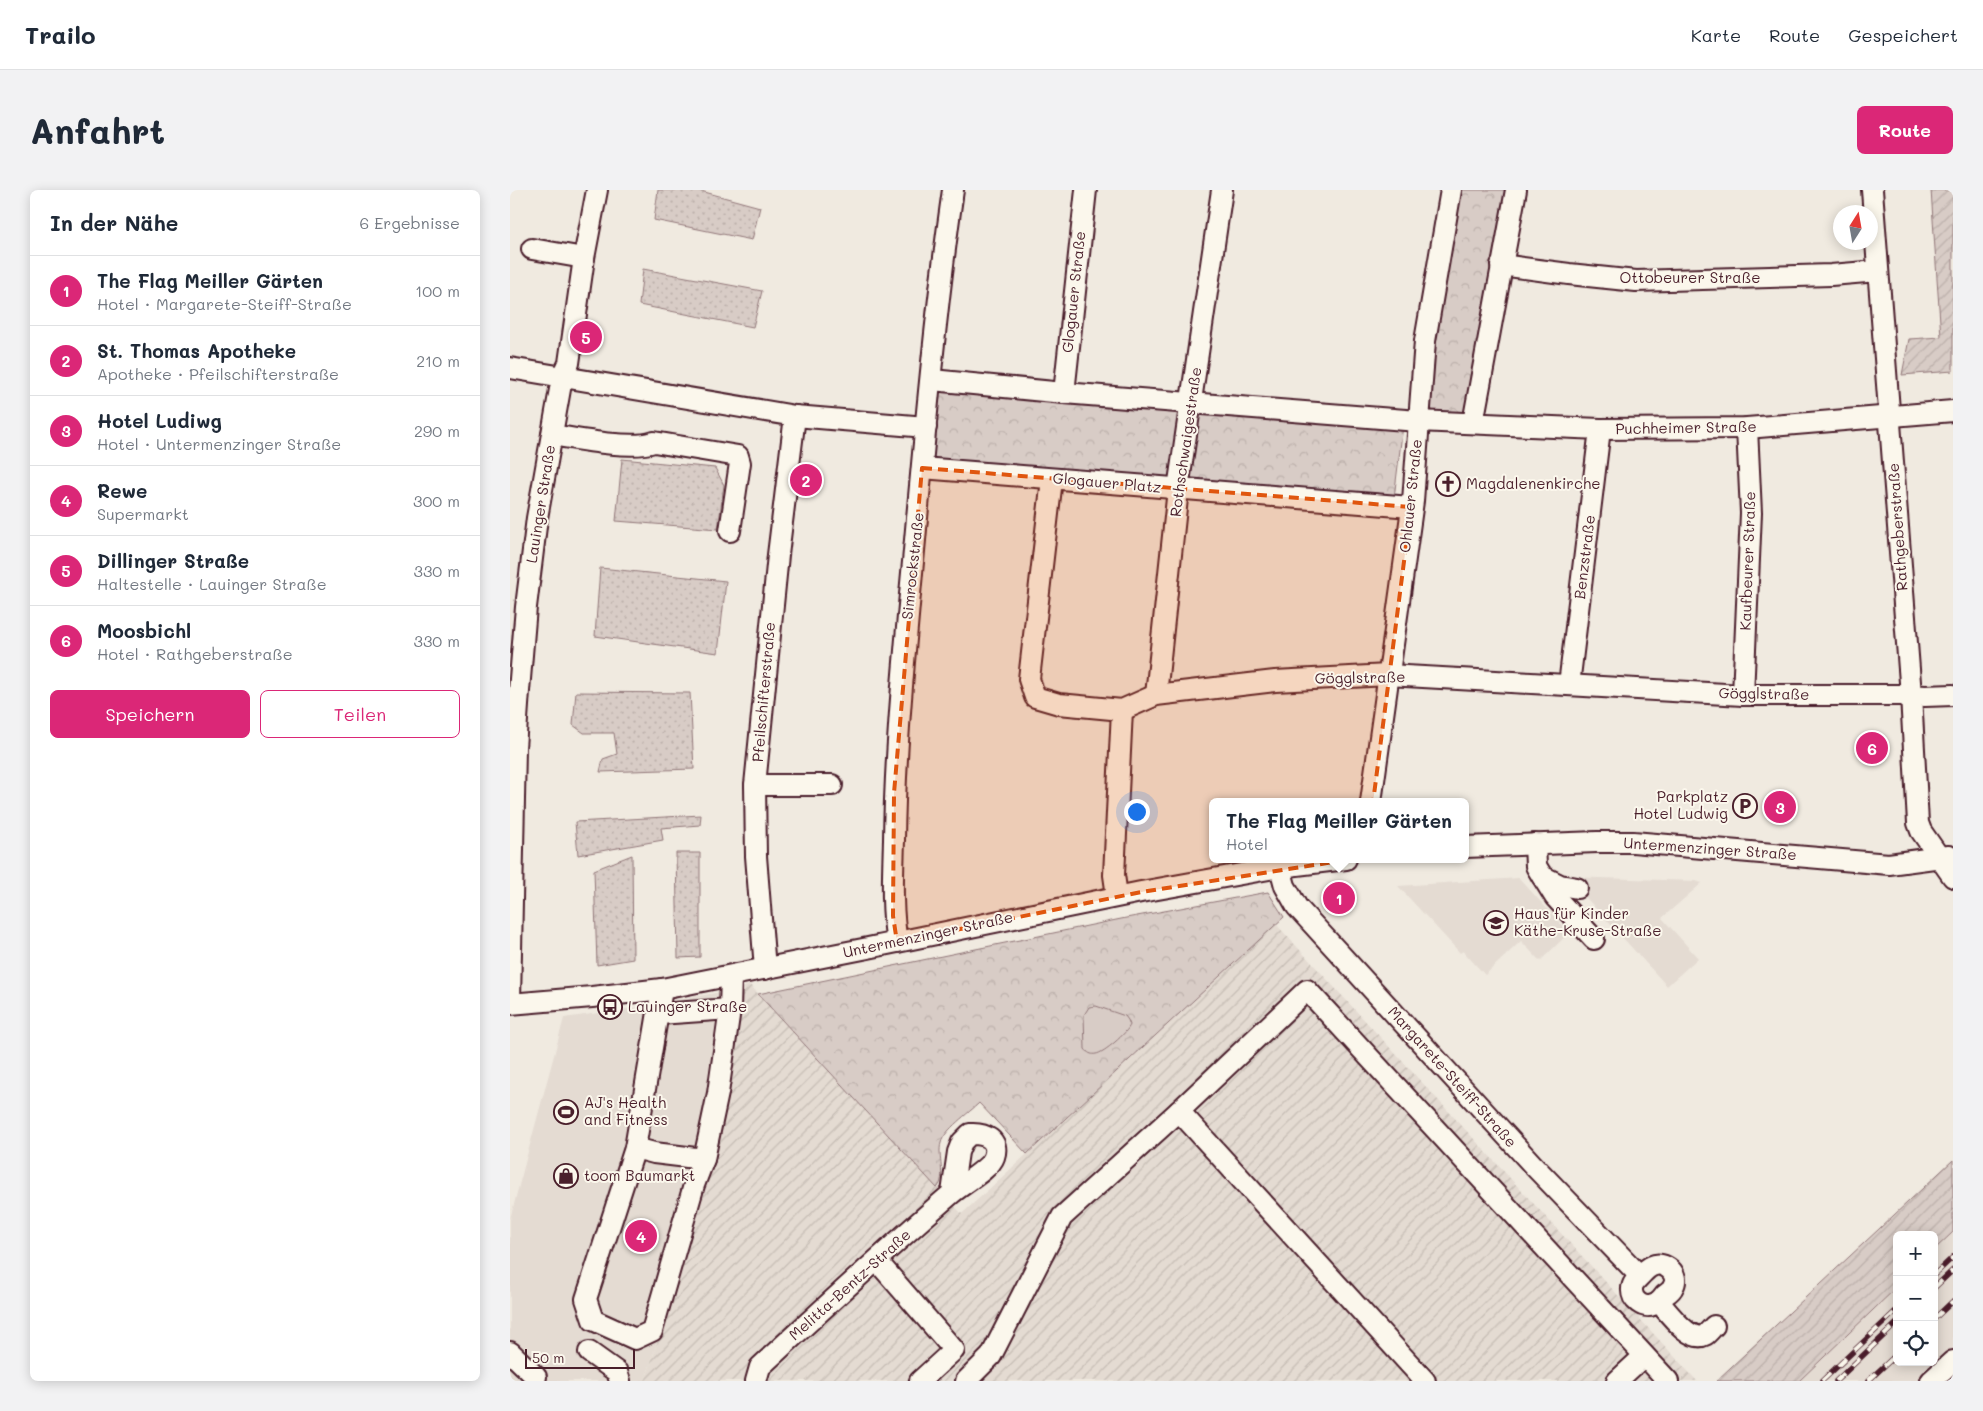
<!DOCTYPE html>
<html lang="de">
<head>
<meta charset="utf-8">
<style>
	body { margin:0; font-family:Mali,sans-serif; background:#f2f2f3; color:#1f2937 }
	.controls { position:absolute; right:15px; bottom:15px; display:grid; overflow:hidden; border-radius:8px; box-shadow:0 2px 12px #0003 }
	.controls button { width:45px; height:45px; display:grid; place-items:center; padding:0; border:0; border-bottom:1px solid #e0e1e3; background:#fff; color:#1f2937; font:25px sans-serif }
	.compass { position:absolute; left:1323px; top:15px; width:45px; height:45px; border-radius:50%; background:#fff; box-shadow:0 2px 12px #0003; rotate:11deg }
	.scale { position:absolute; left:15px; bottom:12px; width:110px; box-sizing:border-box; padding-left:5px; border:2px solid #4a1f2b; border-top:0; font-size:14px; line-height:18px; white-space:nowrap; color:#4a1f2b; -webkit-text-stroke:4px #fbf7ec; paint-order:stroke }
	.you { position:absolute; left:626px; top:621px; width:18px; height:18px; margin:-12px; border:4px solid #fff; border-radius:50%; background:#1a73e8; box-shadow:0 0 0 8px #1a73e833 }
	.badge { display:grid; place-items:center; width:32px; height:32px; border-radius:50%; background:#db2777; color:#fff; font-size:16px; font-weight:700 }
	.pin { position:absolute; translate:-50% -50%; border:2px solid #fff; box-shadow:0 1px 5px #0006 }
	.popup { position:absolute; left:699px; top:608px; width:260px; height:65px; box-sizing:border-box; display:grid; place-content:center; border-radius:8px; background:#fff; filter:drop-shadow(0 1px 4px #0005); font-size:16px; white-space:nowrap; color:#747a83 }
	.popup b { font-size:19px; color:#1f2937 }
	.popup::after { content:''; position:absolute; left:50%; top:100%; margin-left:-10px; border:10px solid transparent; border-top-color:#fff }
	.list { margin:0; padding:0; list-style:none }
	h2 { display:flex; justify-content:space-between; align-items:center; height:65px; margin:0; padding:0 20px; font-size:21px }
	h2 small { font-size:16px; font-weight:400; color:#747a83 }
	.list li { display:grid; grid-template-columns:32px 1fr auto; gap:15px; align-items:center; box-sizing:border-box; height:70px; padding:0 20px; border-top:1px solid #e0e1e3 }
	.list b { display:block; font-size:19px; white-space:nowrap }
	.list p { margin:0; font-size:16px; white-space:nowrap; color:#747a83 }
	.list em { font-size:16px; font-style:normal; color:#747a83 }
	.actions { display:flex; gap:10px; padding:15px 20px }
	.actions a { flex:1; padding:11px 0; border:1px solid #db2777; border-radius:8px; text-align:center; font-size:18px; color:#db2777 }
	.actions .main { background:#db2777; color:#fff }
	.icon { flex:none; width:28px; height:28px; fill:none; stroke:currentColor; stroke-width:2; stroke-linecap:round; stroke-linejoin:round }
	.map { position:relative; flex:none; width:1443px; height:1191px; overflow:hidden; border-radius:8px }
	header { display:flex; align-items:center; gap:30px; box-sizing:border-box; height:70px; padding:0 25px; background:#fff; border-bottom:1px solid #e0e1e3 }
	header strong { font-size:24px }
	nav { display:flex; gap:28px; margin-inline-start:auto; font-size:18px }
	.intro { display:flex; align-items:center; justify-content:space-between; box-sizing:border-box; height:120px; padding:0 30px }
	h1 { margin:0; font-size:35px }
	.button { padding:12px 22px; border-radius:8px; background:#db2777; color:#fff; font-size:18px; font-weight:700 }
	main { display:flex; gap:30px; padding:0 30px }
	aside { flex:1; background:#fff; border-radius:8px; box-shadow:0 2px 12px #0003 }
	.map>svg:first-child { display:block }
	.built { fill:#e4dbd2 }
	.industrial { fill:url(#industrial-furrows) }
	.grass { fill:url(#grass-dots); stroke:#917678 }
	.park { fill:url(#park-crowns); stroke:#917678 }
	.garden { fill:url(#garden-furrows); stroke:#917678 }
	.pitch { fill:#d8ccc6; stroke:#917678 }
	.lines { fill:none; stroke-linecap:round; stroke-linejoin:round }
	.minor-casing { stroke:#4a1f2b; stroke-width:24 }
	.minor { stroke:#fbf7ec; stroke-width:20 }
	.rail-casing { stroke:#4a1f2b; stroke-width:5.5 }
	.rail { stroke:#fbf7ec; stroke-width:4; stroke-dasharray:11; stroke-linecap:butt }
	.marked { fill:#e0560e; fill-opacity:0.2; stroke:#e0560e; stroke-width:4; stroke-dasharray:10 6; stroke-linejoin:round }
	.labels { text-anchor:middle; stroke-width:4; stroke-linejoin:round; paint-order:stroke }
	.street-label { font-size:15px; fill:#4a1f2b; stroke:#fbf7ec }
	.poi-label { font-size:15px; fill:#4a1f2b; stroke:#fbf7ec; text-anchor:start }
</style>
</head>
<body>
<header>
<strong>Trailo</strong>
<nav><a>Karte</a><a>Route</a><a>Gespeichert</a></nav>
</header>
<div class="intro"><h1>Anfahrt</h1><a class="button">Route</a></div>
<main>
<aside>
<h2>In der Nähe<small>6 Ergebnisse</small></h2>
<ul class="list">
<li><span class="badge">1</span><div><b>The Flag Meiller Gärten</b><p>Hotel · Margarete-Steiff-Straße</p></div><em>100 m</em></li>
<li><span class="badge">2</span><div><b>St. Thomas Apotheke</b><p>Apotheke · Pfeilschifterstraße</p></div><em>210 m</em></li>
<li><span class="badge">3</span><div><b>Hotel Ludiwg</b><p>Hotel · Untermenzinger Straße</p></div><em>290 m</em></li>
<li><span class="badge">4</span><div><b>Rewe</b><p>Supermarkt</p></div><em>300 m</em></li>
<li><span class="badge">5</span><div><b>Dillinger Straße</b><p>Haltestelle · Lauinger Straße</p></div><em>330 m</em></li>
<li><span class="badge">6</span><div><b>Moosbichl</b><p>Hotel · Rathgeberstraße</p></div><em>330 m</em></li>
</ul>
<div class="actions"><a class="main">Speichern</a><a>Teilen</a></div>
</aside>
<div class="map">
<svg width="1443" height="1191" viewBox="0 0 1443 1191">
	<defs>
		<pattern id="industrial-furrows" width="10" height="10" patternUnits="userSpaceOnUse" patternTransform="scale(1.25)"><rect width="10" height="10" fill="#e4dbd2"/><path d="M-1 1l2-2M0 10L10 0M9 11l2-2" fill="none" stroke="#c5bcb4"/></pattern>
		<pattern id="grass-dots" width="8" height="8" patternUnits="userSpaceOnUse" patternTransform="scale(1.25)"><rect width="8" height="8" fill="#d8ccc6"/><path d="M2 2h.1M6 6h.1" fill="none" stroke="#bbafaa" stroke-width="1.8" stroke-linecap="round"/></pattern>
		<pattern id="park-crowns" width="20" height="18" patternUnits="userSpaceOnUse" patternTransform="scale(1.25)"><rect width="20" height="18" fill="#d8ccc6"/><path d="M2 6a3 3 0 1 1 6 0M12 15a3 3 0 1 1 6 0" fill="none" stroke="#bbafaa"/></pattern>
		<pattern id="garden-furrows" width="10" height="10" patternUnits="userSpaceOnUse" patternTransform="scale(1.25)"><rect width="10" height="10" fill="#d8ccc6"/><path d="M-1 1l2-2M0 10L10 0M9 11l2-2" fill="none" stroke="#bbafaa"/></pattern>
	</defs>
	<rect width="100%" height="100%" fill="#f0eae0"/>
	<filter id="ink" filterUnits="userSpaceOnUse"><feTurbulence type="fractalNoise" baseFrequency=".02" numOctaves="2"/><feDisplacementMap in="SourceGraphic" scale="10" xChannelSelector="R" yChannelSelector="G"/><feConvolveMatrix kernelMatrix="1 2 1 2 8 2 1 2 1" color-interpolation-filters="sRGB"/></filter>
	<g filter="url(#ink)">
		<!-- built -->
		<g class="built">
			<path d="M1057 687 1186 691 1192 693 1152 728 1188 768 1157 796Z"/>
			<path d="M1009 688 1059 743 1030 771 1011 751 975 785 953 761 950 763 888 696Z"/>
			<path d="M230 798 206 946 178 1055 135 1191H0V1029L54 828 145 815Z"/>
			<path d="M1443 1042V1191H1289L1387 1097V1172H1424V1060Z"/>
		</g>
		<!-- industrial -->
		<path class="industrial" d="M766 734 1187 1191H135L178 1055 206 946 230 798 240 795 452 1024Z"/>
		<!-- grass -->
		<g class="grass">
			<path d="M148 0H187L250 17 242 50 144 30Z"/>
			<path d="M133 79 252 101 243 137 129 115Z"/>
			<path d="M112 269 205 278 214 295 208 339 106 331Z"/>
			<path d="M90 378 216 391 208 463 85 446Z"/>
			<path d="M66 502 180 503 184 579 90 582 93 569 107 564 104 543H74L63 535Z"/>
			<path d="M191 625 190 635 151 638 153 650 68 665 65 632Z"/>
			<path d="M166 663H190V767L168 768Z"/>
			<path d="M122 665 123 769 87 775 84 680Z"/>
		</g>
		<!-- park -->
		<g class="park">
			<path d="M950 0H1004L958 226 915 225 922 151Z"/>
			<path d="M427 193 893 235 884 308 418 274Z"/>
			<path d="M758 702 774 727 517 964 469 913C459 923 434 940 431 953 427 966 437 988 427 998L248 804 616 728Z"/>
		</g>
		<!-- garden -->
		<g class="garden">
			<path d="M1421 0H1443V181L1392 185 1399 149 1431 147Z"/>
			<path d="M1443 970V1042L1424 1060V1045H1387V1097L1289 1191H1206Z"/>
		</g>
		<!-- pitch -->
		<path class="pitch" d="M586 816 615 826 618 830 620 835C617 843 594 863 586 864 581 865 578 863 575 859L574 825 579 817Z"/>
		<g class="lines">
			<defs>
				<g id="minor">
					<path d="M1362 0 1401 505 1408 633 1411 641 1443 687"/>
					<path d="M22 59 74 68"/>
					<path d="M991 75 1059 84 1126 91 1321 85 1368 81"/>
					<path d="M0 178 285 226 416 237"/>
					<path d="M422 190 554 203 908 231 1090 239 1237 238 1443 221"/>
					<path d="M554 203 576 0"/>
					<path d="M963 233 1006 0"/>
					<path d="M42 245C67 249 121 260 144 252L228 266 230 273 220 341"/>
					<path d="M412 278 901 317"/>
					<path d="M542 289 519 489 525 507 549 514 612 520 646 505 765 491 878 485 1233 505H1401L1415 506 1443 505"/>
					<path d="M1059 495 1090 239"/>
					<path d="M646 505 668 299 712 0"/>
					<path d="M1233 505 1241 323 1237 238"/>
					<path d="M245 595H322"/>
					<path d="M861 612 903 311 915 151 941 0"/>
					<path d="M1025 654 1026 676 1032 686 1045 707 1084 749"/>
					<path d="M955 657 1087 652H1123L1379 674 1439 666"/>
					<path d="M770 677 775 696 787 717 1023 975 1130 1086C1126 1090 1122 1094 1122 1099 1121 1110 1133 1119 1143 1115 1148 1114 1152 1109 1155 1105 1158 1103 1162 1100 1163 1097 1171 1084 1154 1070 1142 1076 1137 1078 1133 1083 1130 1086"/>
					<path d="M1032 686 1050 695 1067 698"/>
					<path d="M607 706 604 685 612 520"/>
					<path d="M387 752C381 718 383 685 384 650 385 572 392 493 399 415 412 277 423 138 443 0"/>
					<path d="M255 779 246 666 245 595 268 365 285 226"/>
					<path d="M152 799 125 958 76 1109 83 1130 125 1149 142 1141 184 995 194 969 208 903 220 819 221 786"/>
					<path d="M0 812 5 558 9 501 16 417 27 328 52 188 59 173 74 68 87 0"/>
					<path d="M0 814 82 807 152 799 358 758 631 702 770 677 836 669"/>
					<path d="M149 824 220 819"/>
					<path d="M669 921 915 1191"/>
					<path d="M125 958 144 963 194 969"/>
					<path d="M367 1071 444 1160 410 1191"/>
					<path d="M1149 1112C1158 1122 1180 1153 1195 1145 1198 1143 1201 1139 1204 1136"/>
					<path d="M0 1162 26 1187"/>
					<path d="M79 1162 107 1182 110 1191"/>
					<path d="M246 1191 250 1177C313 1119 376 1060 441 1004 451 995 480 979 484 967 490 950 475 943 460 944L452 952 448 962 442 1003"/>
					<path d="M456 1191 481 1166 552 1027 669 921 797 800 1158 1191"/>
					<path d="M1107 1191 1134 1166"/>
					<path d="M1421 1191 1443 1171"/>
				</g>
			</defs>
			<!-- minor casing -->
			<use href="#minor" class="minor-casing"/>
			<!-- minor -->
			<use href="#minor" class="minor"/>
			<defs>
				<g id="rail">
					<path d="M1424 1085 1443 1067"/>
					<path d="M1424 1098 1443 1080"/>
					<path d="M1424 1129 1443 1111"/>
					<path d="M1312 1191 1387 1120"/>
					<path d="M1326 1191 1387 1133"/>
					<path d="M1358 1191 1387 1164"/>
				</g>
			</defs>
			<!-- rail casing -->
			<use href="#rail" class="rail-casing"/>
			<!-- rail -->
			<use href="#rail" class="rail"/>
		</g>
	</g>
	<!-- marked area -->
	<path class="marked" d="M412 278 901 317 856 667 631 702 387 752 383 726 384 603Z"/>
	<!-- icons -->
	<defs>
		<symbol id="church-ring" viewBox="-11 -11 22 22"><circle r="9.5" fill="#fbf7ec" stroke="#4a1f2b" stroke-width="1.5"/><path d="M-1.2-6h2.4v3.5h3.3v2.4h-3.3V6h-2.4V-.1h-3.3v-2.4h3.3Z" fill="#4a1f2b"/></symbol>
		<symbol id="parking-ring" viewBox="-11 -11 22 22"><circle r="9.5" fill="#fbf7ec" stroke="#4a1f2b" stroke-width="1.5"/><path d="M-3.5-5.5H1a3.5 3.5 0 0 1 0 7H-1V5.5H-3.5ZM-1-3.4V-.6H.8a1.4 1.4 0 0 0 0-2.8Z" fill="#4a1f2b"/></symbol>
		<symbol id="school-ring" viewBox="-11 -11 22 22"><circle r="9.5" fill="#fbf7ec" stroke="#4a1f2b" stroke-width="1.5"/><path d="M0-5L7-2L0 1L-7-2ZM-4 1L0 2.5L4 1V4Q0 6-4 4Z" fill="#4a1f2b"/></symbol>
		<symbol id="bus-ring" viewBox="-11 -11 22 22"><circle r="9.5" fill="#fbf7ec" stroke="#4a1f2b" stroke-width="1.5"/><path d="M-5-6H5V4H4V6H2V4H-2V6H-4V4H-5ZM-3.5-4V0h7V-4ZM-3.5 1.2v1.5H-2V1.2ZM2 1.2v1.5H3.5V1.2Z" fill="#4a1f2b"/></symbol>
		<symbol id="stadium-ring" viewBox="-11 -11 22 22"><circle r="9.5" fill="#fbf7ec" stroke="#4a1f2b" stroke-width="1.5"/><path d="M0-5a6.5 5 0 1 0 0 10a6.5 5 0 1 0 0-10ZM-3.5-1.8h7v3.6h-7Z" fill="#4a1f2b"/></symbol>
		<symbol id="shop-ring" viewBox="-11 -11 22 22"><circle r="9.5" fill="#fbf7ec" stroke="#4a1f2b" stroke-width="1.5"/><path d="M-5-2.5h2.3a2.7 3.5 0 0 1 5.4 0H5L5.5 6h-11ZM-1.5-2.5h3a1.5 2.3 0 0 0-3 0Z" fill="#4a1f2b"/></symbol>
	</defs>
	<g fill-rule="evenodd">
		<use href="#church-ring" x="924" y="280" width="28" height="28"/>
		<use href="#parking-ring" x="1221" y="602" width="28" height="28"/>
		<use href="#school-ring" x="972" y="719" width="28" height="28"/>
		<use href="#bus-ring" x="86" y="803" width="28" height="28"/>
		<use href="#stadium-ring" x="42" y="908" width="28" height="28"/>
		<use href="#shop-ring" x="42" y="972" width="28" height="28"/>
	</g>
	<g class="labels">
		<!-- street labels -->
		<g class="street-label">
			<text x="1180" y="93">Ottobeurer Straße</text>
			<text transform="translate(564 102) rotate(-84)" y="5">Glogauer Straße</text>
			<text transform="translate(1176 238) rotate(-1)" y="5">Puchheimer Straße</text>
			<text transform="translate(676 252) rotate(-82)" y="5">Rothschwaigestraße</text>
			<text transform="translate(597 293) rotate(5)" y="5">Glogauer Platz</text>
			<text transform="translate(901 306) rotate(-84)" y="5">Ohlauer Straße</text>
			<text transform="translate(31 314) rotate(-81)" y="5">Lauinger Straße</text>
			<text transform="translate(1388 337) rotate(-94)" y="5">Rathgeberstraße</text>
			<text transform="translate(1075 367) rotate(-83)" y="5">Benzstraße</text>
			<text transform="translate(1238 371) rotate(-88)" y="5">Kaufbeurer Straße</text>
			<text transform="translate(403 376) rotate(-84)" y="5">Simrockstraße</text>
			<text transform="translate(850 488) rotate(-1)" y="5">Gögglstraße</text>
			<text transform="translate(254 502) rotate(-85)" y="5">Pfeilschifterstraße</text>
			<text transform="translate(1254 504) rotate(1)" y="5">Gögglstraße</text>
			<text transform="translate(1200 659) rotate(4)" y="5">Untermenzinger Straße</text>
			<text transform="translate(418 745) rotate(-12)" y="5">Untermenzinger Straße</text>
			<text transform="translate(942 887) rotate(48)" y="5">Margarete-Steiff-Straße</text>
			<text transform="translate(340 1095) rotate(-42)" y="5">Melitta-Bentz-Straße</text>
		</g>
		<!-- poi labels -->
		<g class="poi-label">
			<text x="956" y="299">Magdalenenkirche</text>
			<text x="1218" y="612" text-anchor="end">Parkplatz<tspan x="1218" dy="17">Hotel Ludwig</tspan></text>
			<text x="1004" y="729">Haus für Kinder<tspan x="1004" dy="17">Käthe-Kruse-Straße</tspan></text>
			<text x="118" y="822">Lauinger Straße</text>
			<text x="74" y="918">AJ's Health<tspan x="74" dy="17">and Fitness</tspan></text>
			<text x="74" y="991">toom Baumarkt</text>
		</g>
	</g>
</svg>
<div class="controls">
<button>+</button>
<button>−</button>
<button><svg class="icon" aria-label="locate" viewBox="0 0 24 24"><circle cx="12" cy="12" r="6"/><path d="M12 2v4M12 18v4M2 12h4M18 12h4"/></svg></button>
</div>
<svg class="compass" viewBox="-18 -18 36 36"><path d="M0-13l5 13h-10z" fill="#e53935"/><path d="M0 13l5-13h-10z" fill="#747a83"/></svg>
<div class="scale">50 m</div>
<div class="you"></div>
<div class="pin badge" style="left:829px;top:708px">1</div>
<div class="popup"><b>The Flag Meiller Gärten</b>Hotel</div>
<div class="pin badge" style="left:296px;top:290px">2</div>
<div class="pin badge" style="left:1270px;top:617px">3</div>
<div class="pin badge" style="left:131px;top:1046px">4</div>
<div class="pin badge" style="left:76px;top:147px">5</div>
<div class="pin badge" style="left:1362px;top:558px">6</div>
</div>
</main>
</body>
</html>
